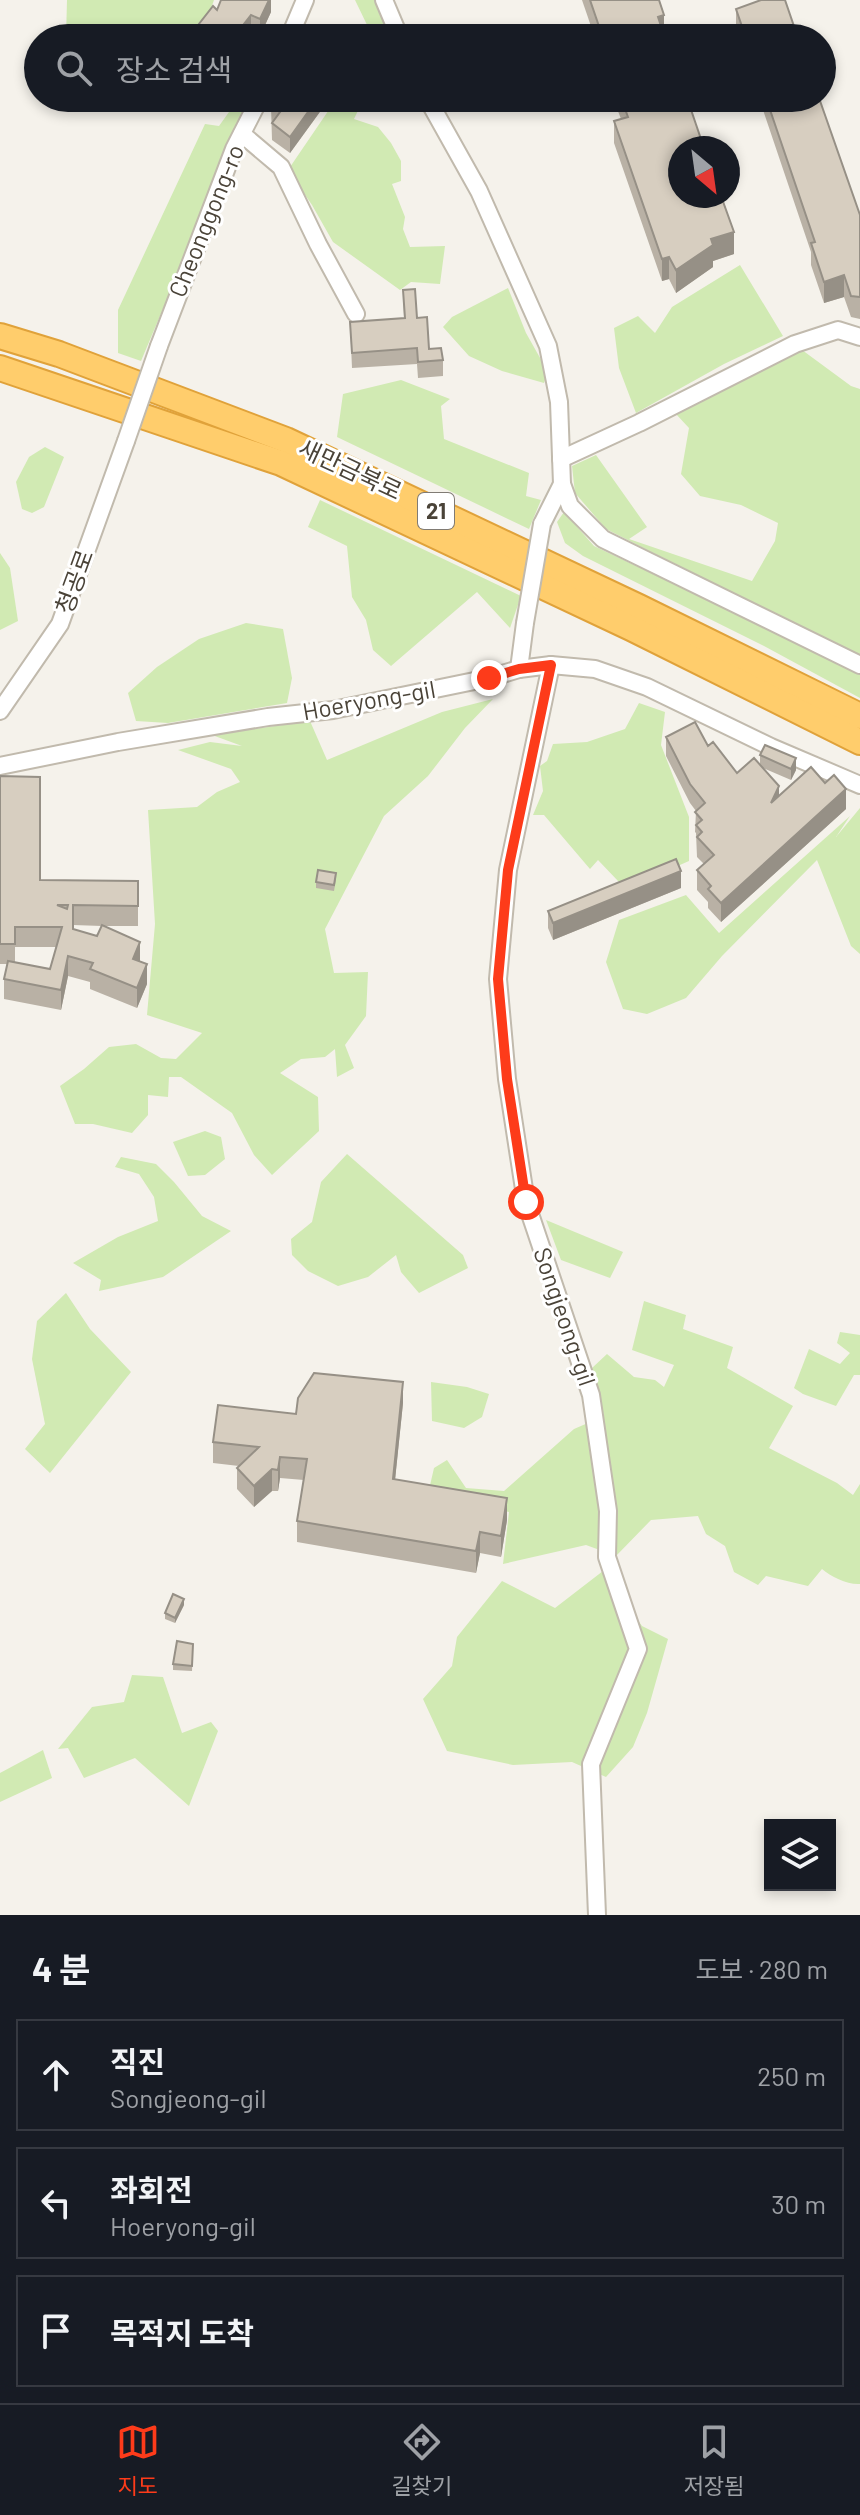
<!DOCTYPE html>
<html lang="ko">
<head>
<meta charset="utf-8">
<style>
	body { margin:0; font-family:Barlow,"Noto Sans KR",sans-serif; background:#20242c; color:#f1f3f6 }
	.controls { position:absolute; right:24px; bottom:24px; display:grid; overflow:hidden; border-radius:0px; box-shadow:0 4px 12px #0003 }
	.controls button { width:72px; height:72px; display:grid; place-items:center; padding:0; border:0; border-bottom:2px solid #363941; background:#171b24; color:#f1f3f6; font:40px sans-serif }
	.compass { position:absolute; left:668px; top:136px; width:72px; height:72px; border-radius:50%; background:#171b24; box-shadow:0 4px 12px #0003; rotate:151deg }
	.stop { position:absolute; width:24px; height:24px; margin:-18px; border:6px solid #fd3b1a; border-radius:50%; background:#fff }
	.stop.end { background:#fd3b1a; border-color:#fff; box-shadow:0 2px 8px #0008 }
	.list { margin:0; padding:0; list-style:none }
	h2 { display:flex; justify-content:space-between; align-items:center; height:104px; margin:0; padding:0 32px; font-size:34px }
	h2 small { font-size:26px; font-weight:400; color:#9ea1a6 }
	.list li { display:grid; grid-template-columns:52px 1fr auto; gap:24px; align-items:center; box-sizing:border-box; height:112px; margin:0 16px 16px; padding:0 16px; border:2px solid #363941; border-radius:0px }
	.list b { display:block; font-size:30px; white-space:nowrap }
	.list p { margin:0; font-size:26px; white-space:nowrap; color:#9ea1a6 }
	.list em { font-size:26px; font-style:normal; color:#9ea1a6 }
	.icon { flex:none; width:44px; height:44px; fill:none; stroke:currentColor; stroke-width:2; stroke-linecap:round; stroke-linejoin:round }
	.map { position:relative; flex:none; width:860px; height:1915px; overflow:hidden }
	.search { position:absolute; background:#171b24; box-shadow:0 4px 12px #0003; left:24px; right:24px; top:24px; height:88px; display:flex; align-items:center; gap:20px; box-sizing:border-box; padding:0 28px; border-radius:44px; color:#9ea1a6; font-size:30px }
	.sheet { height:488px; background:#171b24 }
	nav { display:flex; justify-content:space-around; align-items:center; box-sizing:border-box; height:112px; border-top:2px solid #363941; background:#171b24; font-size:22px; color:#9ea1a6 }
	nav a { display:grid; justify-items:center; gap:4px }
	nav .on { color:#fd3b1a }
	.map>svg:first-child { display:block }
	.green { fill:#d1eab3 }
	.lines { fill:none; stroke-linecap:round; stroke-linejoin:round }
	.minor-casing { stroke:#c1baad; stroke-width:20 }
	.highway-casing { stroke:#e0a23a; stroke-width:28 }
	.minor { stroke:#fff; stroke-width:16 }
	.highway { stroke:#ffcd6c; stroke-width:24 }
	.minor-bridge-casing { stroke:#c1baad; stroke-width:20; stroke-linecap:butt }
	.minor-bridge { stroke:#fff; stroke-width:16 }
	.wall { fill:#b9b1a5; fill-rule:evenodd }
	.shaded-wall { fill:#969086 }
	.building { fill:#d7cec0; stroke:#969086; stroke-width:2; fill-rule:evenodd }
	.route { stroke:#fd3b1a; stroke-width:10 }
	.labels { text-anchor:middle; stroke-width:6; stroke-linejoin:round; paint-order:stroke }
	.shield { fill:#fff; stroke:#807b74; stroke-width:2 }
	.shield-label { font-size:22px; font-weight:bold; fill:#4a4338 }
	.street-label { font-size:24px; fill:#4a4338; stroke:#fff }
</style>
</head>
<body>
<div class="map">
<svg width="860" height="1915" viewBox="0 0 860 1915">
	<rect width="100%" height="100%" fill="#f5f2eb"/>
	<!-- green -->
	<g class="green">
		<path d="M67 0H214L209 14 186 38H66Z"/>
		<path d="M355 0H394L398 38H366L369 29Z"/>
		<path d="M239 98H252L141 361 118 353V310L205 124 219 126Z"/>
		<path d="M337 98H364L354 119 378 127 391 143 401 161V181L392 184 405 217 403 229 410 247 445 246 440 284 411 282 400 290 333 242 312 205 288 170Z"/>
		<path d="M740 265 783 336 724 364 636 413 619 368 614 328 638 316 655 333 672 307Z"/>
		<path d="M508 288 526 333 548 372 544 383 502 371 469 356 443 327 452 317Z"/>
		<path d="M798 347 851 386 860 389V657L606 529 575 493 572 466 596 455 647 527 629 539 752 581 775 541 778 523 741 505 700 496 681 474 689 428 675 413Z"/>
		<path d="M401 380 450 399 441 406 444 439 529 473 526 496 541 500 529 529 337 437 343 394Z"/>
		<path d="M45 447 64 457 44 507 32 513 22 509 16 482 29 457Z"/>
		<path d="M320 500 521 596 510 628 477 592 391 666 373 650 366 620 352 597 347 546 308 527Z"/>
		<path d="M564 512 594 546 860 672V698L764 646 583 556 565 543 557 522Z"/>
		<path d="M0 553 10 568 18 621 0 630Z"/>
		<path d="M246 623 283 629 292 678 287 703 168 723 136 721 128 693 157 667 199 639Z"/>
		<path d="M493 699 465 728 428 776 384 816 325 929 334 973 368 972 366 1016 345 1045 354 1068 337 1077 335 1049 325 1057 301 1059 280 1073 318 1097 319 1131 272 1175 254 1155 232 1113 181 1077H169L168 1097 148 1095V1115L132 1133 93 1124H75L60 1086 84 1069 109 1047 136 1044 161 1058 176 1059 202 1033 147 1015 155 924 148 810 197 807 217 792 240 782 231 769 178 750 210 742 242 746 212 735 310 721 327 760 442 712Z"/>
		<path d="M639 703 665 712 661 745 689 817V861L648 879 619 882 598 860 590 869 544 815H533L543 791 540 766 547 761 553 744 587 742 625 729Z"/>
		<path d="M860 808V954L851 946 817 860 722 956 686 998 647 1014 623 1009 606 962 619 920 686 895 719 933 850 816 836 837Z"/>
		<path d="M205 1131 221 1137 225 1159 205 1175 188 1176 173 1142Z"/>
		<path d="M347 1154 463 1255 468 1268 419 1293 401 1272 396 1255 368 1277 338 1286 308 1271 292 1255 291 1239 312 1222 321 1182Z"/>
		<path d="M121 1157 156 1164 174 1182 202 1216 231 1231 163 1277 99 1291 101 1280 73 1263 118 1237 158 1221 154 1197 139 1174 115 1167Z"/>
		<path d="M546 1220 623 1252 610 1278 561 1260Z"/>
		<path d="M66 1293 90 1329 131 1372 50 1473 25 1449 45 1424 32 1359 37 1321Z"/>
		<path d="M644 1301 686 1315 683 1329 733 1347 727 1368 793 1406 769 1448 837 1483 853 1495 860 1484V1584C848 1585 831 1577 822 1569L808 1586 766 1576 758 1585 734 1572 725 1546 706 1534 698 1516 651 1520 616 1556 586 1545 503 1564 509 1512 428 1494 434 1468 447 1460 466 1488 504 1491 574 1429 604 1416 592 1368 607 1354 634 1377 655 1380 664 1387 674 1365 632 1350Z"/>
		<path d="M840 1332 860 1335V1375H854L836 1406 803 1394 794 1388 809 1349 840 1364 850 1353 837 1343Z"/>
		<path d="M431 1382 467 1387 489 1394 482 1417 464 1428 432 1421Z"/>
		<path d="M603 1571 642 1626 668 1639 647 1713 633 1747 606 1777 572 1762 513 1765 447 1751 423 1699 452 1666 457 1637 502 1581 555 1608Z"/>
		<path d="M132 1675 163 1677 182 1733 211 1722 218 1731 189 1806 135 1758 84 1778 68 1748 58 1749 92 1707 124 1702Z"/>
		<path d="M43 1750 52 1778 0 1802V1773Z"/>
	</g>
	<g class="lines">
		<defs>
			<g id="minor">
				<path d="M384 0 400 38"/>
				<path d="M289 38 305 0"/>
				<path d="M427 98 479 191 548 346 559 402 562 484 570 506 603 539 860 665"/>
				<path d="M242 134 281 167 318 244 356 314"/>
				<path d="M159 346 234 149 260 98"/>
				<path d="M561 459 639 423 795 344 838 330 860 337"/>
				<path d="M542 524 562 484"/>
				<path d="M551 665 508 870 498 979 507 1079 526 1202 591 1395 608 1511 607 1557 638 1649 591 1764 597 1915"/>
				<path d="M519 669 525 623"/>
				<path d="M0 711 60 624 126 441"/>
				<path d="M0 766 118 742 268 717 333 710 489 678 519 669 551 665 595 669 647 687 771 747 860 785"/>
			</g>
			<g id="highway">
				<path d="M0 336 59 354 286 440 639 607 860 716"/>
				<path d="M0 368 281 463 631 628 860 742"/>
			</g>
		</defs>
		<!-- minor casing -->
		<use href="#minor" class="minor-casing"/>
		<!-- highway casing -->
		<use href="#highway" class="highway-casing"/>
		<!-- minor -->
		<use href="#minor" class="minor"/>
		<!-- highway -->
		<use href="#highway" class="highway"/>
		<defs>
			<g id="minor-bridge">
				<path d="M126 441 159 346"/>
				<path d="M525 623 542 524"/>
			</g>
		</defs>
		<!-- minor-bridge casing -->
		<use href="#minor-bridge" class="minor-bridge-casing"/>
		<!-- minor-bridge -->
		<use href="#minor-bridge" class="minor-bridge"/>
	</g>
	<!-- wall -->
	<g class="wall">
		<path d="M271 0V12L260 36 251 32 246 38H188L217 10Z"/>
		<path d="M582 0H659L665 38H595Z"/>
		<path d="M736 9 798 38H738L736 31Z"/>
		<path d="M277 98H330L290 153 272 140 271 106Z"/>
		<path d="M613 98H687L734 254 713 261V267L676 293 669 279 662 281 614 143V121L621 119Z"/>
		<path d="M759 98H819L860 215V319L851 317 844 297 824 303 811 265V252Z"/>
		<path d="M403 290 417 318 429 349 443 360V376L418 378 417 364 352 368 350 322 404 318Z"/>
		<path d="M666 737 737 773 760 765V755L796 770 791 780 763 768 779 796 846 809 721 922 708 908V902L697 890V870L704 864 697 857 696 833 695 832 696 811 690 803 666 756Z"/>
		<path d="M0 776 40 880 138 881V926H104L140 962 147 984 137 1008 90 989V982L68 976 61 1010 4 999V979L7 964H0ZM73 925 102 926 97 936 73 929ZM15 947H56L50 969 15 963Z"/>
		<path d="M336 879 334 891 316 888V882Z"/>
		<path d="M681 888 553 940 548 928V911Z"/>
		<path d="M403 1403 395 1479 507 1520 501 1557 480 1553 476 1573 297 1542V1521L304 1480 280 1478 278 1491H272L254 1507 237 1489V1468L239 1466 213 1463V1442L296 1414Z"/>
		<path d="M184 1605 175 1623 165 1619V1613Z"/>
		<path d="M193 1644 192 1671 173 1670V1664Z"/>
	</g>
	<!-- shaded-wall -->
	<g class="shaded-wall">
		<path d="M269 0H271V12L260 36V19Z"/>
		<path d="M251 15V32L246 38H233Z"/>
		<path d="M664 15V37L658 17Z"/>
		<path d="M318 98H330L290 153V137Z"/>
		<path d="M734 232V254L713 261V267L676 293V270L711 239Z"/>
		<path d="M669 257V279L662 281V259Z"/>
		<path d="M844 275V297L824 303V282Z"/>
		<path d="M796 758V770L791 780V769Z"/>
		<path d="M779 786V805L771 803Z"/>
		<path d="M846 789V809L721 922V903Z"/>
		<path d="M681 871V888L553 940V923Z"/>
		<path d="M140 942V962L133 959Z"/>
		<path d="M68 956V976L61 1010V990Z"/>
		<path d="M147 964V984L137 1008V988Z"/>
		<path d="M403 1382V1403L393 1500V1479Z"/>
		<path d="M280 1457V1478L278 1491V1470Z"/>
		<path d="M272 1469V1491L254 1507V1486Z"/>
		<path d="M507 1498V1520L501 1557V1536Z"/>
		<path d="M480 1532V1553L476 1573V1551Z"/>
		<path d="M184 1599V1605L175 1623V1618Z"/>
	</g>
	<!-- building -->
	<g class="building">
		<path d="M221 0H269L260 19 251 15 233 38H188L213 6 217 10Z"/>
		<path d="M590 0H659L664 15 658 17 665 38H603Z"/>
		<path d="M761 0H785L798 38H746L736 9Z"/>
		<path d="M277 98H318L290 137 272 123 280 112 271 106Z"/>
		<path d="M621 98H687L704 148H680V196H721L734 232 711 239 713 245 676 270 669 257 662 259 614 121 628 117Z"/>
		<path d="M766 98H819L860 215V297L851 296 844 275 824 282 811 243 815 242Z"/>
		<path d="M415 289 417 318 427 317 429 349 441 348 443 360 418 362 417 348 352 353 350 322 405 318 403 290Z"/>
		<path d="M695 722 708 746 713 742 737 773 754 758 779 786 771 803 811 767 825 783 834 775 846 789 721 903 708 889 711 886 697 870 714 855 697 837 702 832 696 825 702 820 695 812 705 803 690 784 666 737Z"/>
		<path d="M765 745 796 758 791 769 760 755Z"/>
		<path d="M0 776 40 777V880L138 881V906L73 905V929L97 936 102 925 140 942 133 959 147 964 137 988 90 969 93 963 68 956 61 990 4 979 8 961 50 969 62 927H15V944H0ZM57 905H68L67 909Z"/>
		<path d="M676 859 681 871 553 923 548 911Z"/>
		<path d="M318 870 336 873 334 885 316 882Z"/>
		<path d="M314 1373 403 1382 393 1479 507 1498 501 1536 480 1532 476 1551 297 1521 307 1459 280 1457 278 1470 272 1469 254 1486 237 1468 259 1447 213 1442 218 1405 296 1414 298 1398Z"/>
		<path d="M173 1594 184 1599 175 1618 165 1613Z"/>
		<path d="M177 1641 193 1644 192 1666 173 1664Z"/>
	</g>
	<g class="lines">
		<!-- route -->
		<path class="route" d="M489 678 519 669 551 665 508 870 498 979 507 1079 526 1202"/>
	</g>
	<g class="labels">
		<!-- shield labels -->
		<rect class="shield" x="418" y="493" width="36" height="36" rx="6"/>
		<g class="shield-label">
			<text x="436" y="519">21</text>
		</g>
		<!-- street labels -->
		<g class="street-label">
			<text transform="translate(207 221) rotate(-68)" y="8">Cheonggong-ro</text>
			<text transform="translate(350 470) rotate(25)" y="8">새만금북로</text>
			<text transform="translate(75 582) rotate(-70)" y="8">청공로</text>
			<text transform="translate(369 701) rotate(-10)" y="8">Hoeryong-gil</text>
			<text transform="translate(564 1317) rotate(71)" y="8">Songjeong-gil</text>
		</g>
	</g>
</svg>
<div class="controls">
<button><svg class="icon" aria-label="layers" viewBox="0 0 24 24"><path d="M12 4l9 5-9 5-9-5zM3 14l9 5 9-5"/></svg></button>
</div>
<svg class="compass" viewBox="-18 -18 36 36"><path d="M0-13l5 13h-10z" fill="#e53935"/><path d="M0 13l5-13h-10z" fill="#9ea1a6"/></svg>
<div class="stop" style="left:526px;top:1202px"></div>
<div class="stop end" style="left:489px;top:678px"></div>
<div class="search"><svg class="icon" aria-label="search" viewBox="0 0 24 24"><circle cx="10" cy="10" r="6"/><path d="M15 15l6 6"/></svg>장소 검색</div>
</div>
<section class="sheet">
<h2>4 분<small>도보 · 280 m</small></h2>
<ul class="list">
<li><svg class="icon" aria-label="ahead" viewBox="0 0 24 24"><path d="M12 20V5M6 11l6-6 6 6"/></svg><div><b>직진</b><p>Songjeong-gil</p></div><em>250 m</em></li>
<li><svg class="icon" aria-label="left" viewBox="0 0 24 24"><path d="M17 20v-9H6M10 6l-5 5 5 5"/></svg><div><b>좌회전</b><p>Hoeryong-gil</p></div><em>30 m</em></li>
<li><svg class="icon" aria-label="arrive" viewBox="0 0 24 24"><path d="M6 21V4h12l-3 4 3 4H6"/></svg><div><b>목적지 도착</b></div></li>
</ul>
</section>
<nav>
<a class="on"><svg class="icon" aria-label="map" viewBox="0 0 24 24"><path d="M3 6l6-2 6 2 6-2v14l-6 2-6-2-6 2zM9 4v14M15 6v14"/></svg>지도</a>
<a><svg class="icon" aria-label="directions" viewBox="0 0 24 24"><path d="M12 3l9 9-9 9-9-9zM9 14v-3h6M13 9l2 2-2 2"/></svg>길찾기</a>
<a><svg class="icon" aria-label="saved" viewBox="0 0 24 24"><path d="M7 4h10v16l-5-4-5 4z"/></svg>저장됨</a>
</nav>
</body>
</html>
